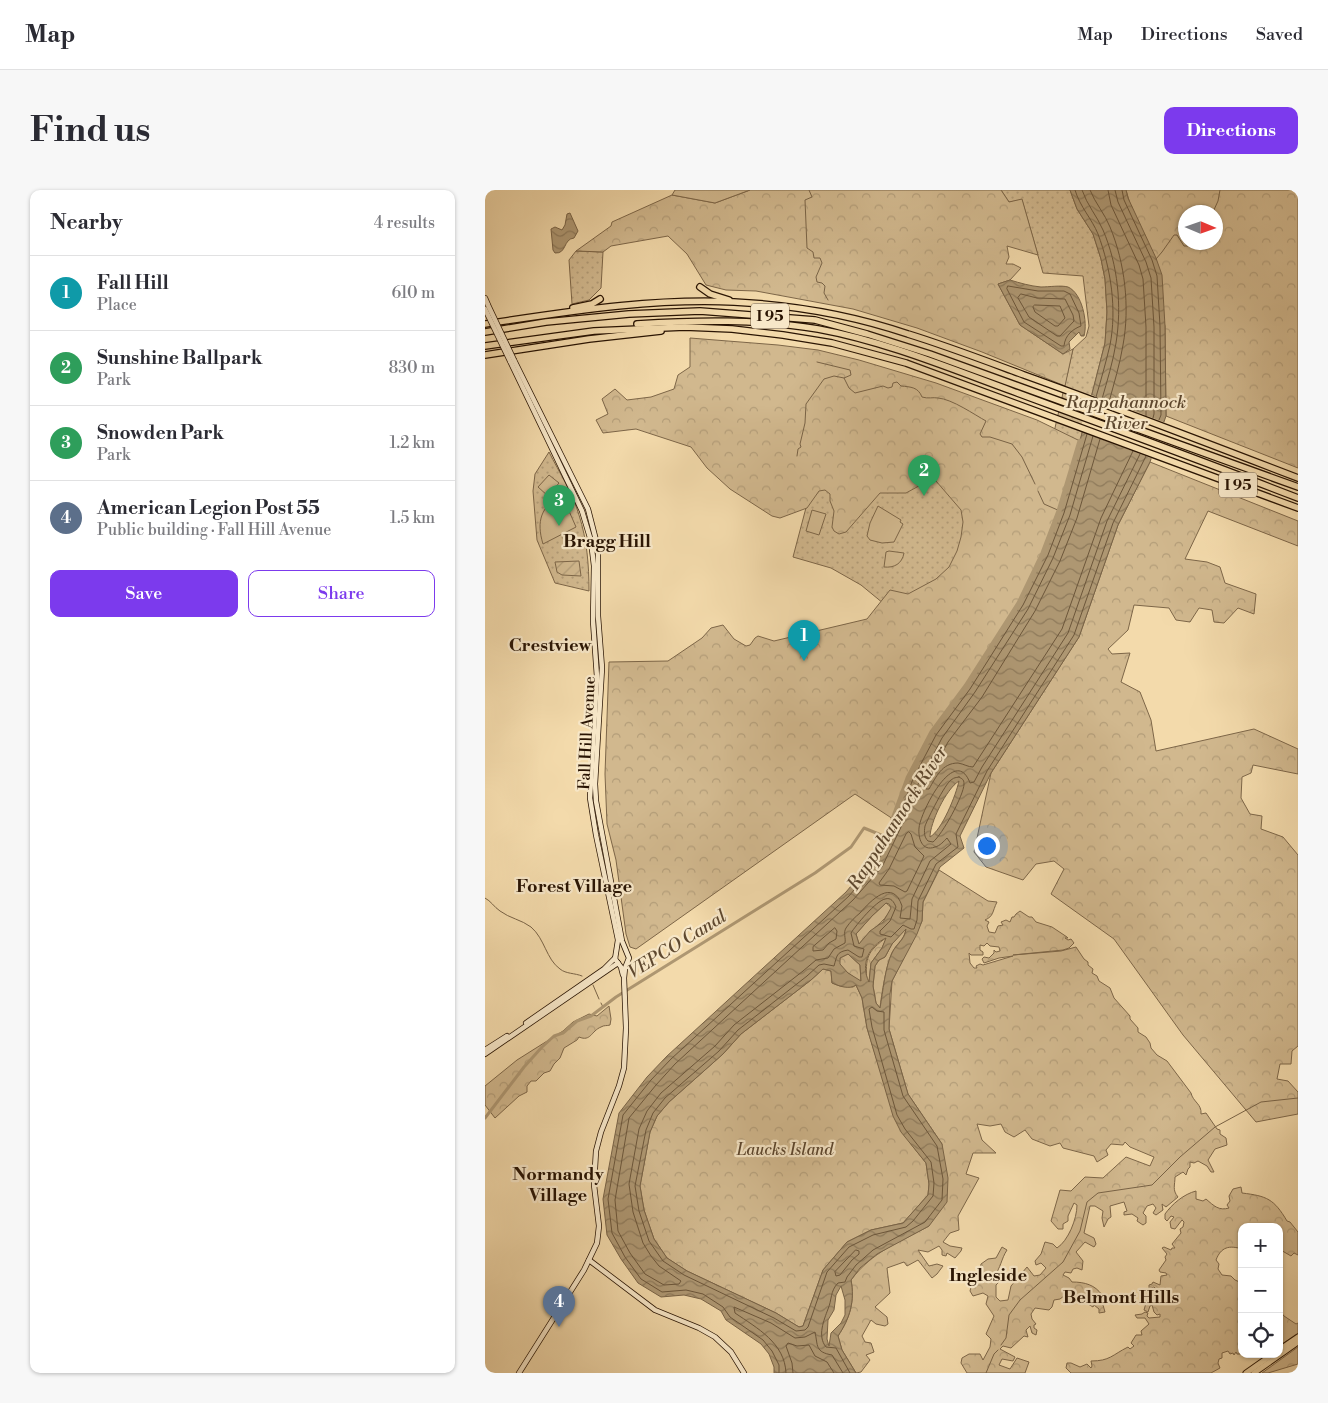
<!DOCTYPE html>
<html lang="en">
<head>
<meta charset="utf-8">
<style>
	body { margin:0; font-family:"Libre Bodoni",serif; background:#f7f7f7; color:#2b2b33 }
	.controls { position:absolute; right:15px; bottom:15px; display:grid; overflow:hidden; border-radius:10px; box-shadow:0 1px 4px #0004 }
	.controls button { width:45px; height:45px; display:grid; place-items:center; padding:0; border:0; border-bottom:1px solid #e1e1e2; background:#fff; color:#2b2b33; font:25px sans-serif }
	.compass { position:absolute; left:693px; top:15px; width:45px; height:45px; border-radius:50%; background:#fff; box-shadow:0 1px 4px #0004; rotate:92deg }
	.you { position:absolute; left:501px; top:655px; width:18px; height:18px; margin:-12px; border:4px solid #fff; border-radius:50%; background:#1a73e8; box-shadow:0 0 0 8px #1a73e833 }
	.badge { display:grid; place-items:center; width:32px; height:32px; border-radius:50%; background:#7c3aed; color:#fff; font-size:16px; font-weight:700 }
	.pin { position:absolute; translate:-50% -41px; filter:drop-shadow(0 1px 2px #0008) }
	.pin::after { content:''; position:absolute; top:26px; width:18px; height:15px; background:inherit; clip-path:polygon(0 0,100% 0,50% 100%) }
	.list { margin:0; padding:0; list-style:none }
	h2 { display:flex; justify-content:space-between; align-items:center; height:65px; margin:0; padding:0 20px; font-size:21px }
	h2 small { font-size:16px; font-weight:400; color:#7c7c81 }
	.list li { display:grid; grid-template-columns:32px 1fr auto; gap:15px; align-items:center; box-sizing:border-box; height:75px; padding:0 20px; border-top:1px solid #e1e1e2 }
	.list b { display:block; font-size:19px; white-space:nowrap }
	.list p { margin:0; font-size:16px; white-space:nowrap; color:#7c7c81 }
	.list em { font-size:16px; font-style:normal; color:#7c7c81 }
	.actions { display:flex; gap:10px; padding:15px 20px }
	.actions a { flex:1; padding:11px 0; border:1px solid #7c3aed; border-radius:10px; text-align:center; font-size:18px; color:#7c3aed }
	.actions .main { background:#7c3aed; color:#fff }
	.icon { flex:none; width:28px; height:28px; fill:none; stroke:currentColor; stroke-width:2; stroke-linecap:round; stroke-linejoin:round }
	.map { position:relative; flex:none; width:813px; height:1183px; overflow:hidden; border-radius:10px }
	header { display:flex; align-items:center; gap:30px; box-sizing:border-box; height:70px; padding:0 25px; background:#fff; border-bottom:1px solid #e1e1e2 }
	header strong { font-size:24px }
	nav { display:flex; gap:28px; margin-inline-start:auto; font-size:18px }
	.intro { display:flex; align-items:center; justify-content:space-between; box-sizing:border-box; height:120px; padding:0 30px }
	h1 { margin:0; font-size:35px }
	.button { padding:12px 22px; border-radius:10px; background:#7c3aed; color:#fff; font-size:18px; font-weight:700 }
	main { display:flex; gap:30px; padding:0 30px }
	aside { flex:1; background:#fff; border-radius:10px; box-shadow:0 1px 4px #0004 }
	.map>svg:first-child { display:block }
	.grass { fill:url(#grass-dots); stroke:#7d6648 }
	.forest { fill:url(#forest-crowns); stroke:#7d6648; fill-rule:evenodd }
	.garden { fill:url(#garden-furrows); stroke:#7d6648 }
	.pitch { fill:#d1b88e; stroke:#7d6648 }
	.water { fill:url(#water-waves); stroke:#796346; fill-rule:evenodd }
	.pier { fill:#f3daab }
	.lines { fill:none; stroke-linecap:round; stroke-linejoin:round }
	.shore { stroke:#6c563a; stroke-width:1 }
	.stream { stroke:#796346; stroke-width:1 }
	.canal { stroke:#ae9772; stroke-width:3 }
	.river { stroke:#ae9772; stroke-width:5 }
	.secondary-casing { stroke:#291403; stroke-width:6 }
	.primary-casing { stroke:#291403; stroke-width:7 }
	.highway-casing { stroke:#291403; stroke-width:8 }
	.secondary { stroke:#f7e7c8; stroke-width:4.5 }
	.primary { stroke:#f3daab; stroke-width:5 }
	.highway { stroke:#f3daab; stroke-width:5.5 }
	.secondary-bridge-casing { stroke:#291403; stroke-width:6; stroke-linecap:butt }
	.secondary-bridge { stroke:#f7e7c8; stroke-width:4.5 }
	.labels { text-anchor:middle; stroke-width:4.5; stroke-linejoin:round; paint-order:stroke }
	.shield { fill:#f7e7c8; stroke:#67533e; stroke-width:1 }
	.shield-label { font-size:15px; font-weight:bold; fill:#291403 }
	.street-label { font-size:16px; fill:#291403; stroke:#f7e7c8 }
	.park-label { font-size:16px; font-style:italic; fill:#5b452d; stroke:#f7e7c8 }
	.water-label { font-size:18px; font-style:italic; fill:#5e482f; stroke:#f7e7c8 }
	.neighbourhood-label { font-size:18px; font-weight:bold; fill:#291403; stroke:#f7e7c8 }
</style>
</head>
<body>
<header>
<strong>Map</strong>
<nav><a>Map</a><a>Directions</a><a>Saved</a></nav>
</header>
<div class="intro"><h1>Find us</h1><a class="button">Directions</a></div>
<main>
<aside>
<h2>Nearby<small>4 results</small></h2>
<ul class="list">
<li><span class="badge" style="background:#0f9aa8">1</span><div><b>Fall Hill</b><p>Place</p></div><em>610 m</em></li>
<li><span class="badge" style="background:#2e9e5b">2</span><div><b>Sunshine Ballpark</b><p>Park</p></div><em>830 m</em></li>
<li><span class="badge" style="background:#2e9e5b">3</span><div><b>Snowden Park</b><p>Park</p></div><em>1.2 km</em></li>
<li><span class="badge" style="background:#5c6f8a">4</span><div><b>American Legion Post 55</b><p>Public building · Fall Hill Avenue</p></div><em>1.5 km</em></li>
</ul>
<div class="actions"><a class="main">Save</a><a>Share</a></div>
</aside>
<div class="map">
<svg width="813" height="1183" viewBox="0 0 813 1183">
	<defs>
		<pattern id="grass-dots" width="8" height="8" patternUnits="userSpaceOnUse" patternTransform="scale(1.25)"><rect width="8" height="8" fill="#d1b88e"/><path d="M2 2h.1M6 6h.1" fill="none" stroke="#b39d79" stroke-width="1.8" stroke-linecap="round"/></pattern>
		<pattern id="forest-crowns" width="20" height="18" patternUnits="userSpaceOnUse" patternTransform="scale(1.25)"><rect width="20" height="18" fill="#d1b88e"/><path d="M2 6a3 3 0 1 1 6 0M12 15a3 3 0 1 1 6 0" fill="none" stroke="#b39d79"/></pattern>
		<pattern id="garden-furrows" width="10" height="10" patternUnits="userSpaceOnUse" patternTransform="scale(1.25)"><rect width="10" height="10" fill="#d1b88e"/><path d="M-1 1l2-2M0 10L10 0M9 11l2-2" fill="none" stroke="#b39d79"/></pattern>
		<pattern id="water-waves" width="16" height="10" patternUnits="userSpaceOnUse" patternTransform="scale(1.25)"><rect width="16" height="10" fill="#ae9772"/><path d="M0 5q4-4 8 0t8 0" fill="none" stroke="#8e7a5b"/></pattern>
	</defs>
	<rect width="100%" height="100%" fill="#f3daab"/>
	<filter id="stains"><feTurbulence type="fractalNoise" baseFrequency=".004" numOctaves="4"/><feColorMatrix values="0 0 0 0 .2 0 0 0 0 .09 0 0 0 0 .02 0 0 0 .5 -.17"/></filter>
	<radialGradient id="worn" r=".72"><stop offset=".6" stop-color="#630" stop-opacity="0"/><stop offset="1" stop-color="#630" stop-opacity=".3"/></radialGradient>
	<!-- grass -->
	<g class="grass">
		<path d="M516 0H585L592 19 608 44 616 69 620 89 622 122 620 153 595 251 574 321 558 363 534 413 481 496 447 542 423 588 404 418 376 395 346 378 308 367 327 295 567 251 588 159 601 147 604 136 598 86 558 83 537 10 524 12Z"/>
		<path d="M91 61 118 62 116 98 104 110 87 114 84 70Z"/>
		<path d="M64 262C74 282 88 304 94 325 102 350 104 375 104 401L70 393 52 350 48 301 50 284Z"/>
	</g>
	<!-- forest -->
	<g class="forest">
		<path d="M265 0H516L524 12 537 9 553 65 522 56 524 67 521 74H528L536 78 525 90 513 94 535 135 578 164 588 159 580 196 497 162 432 138 368 119 271 101 241 100 221 95 202 64 183 46 126 56 118 62 91 61 126 36 127 32 187 5 230 13Z"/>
		<path d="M641 0H813V278L681 226 680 136ZM701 22H731V52H701Z"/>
		<path d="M205 148 293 155 333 160 374 170 451 193 552 230 595 251 574 321 558 363 534 413 481 496 447 542 423 588 408 629 370 604 151 759 145 757 141 744 131 670 122 634 120 584 124 472 183 471 217 448 226 438 238 435 249 449 261 456 265 455 270 448 273 446 289 451 382 429 405 400 423 404 451 389 464 377 472 361 476 347 478 332 476 320 451 291H443L421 303H395L361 342 354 344 349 341 347 337 349 321 345 311V304L340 300 334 301 322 318 295 328 287 326 245 299 222 278 206 257 151 239 118 243 111 230 123 224 117 209 130 199 142 210 166 207 189 199 193 185 205 177Z"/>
		<path d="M665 272 813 331V356L723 321 700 369 722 372 735 377 740 393 771 404 769 424 753 418 739 433 729 432 727 420 714 418 705 432 691 430 684 418 649 415 643 440 623 459 627 464 645 463 636 492 655 502 666 530 671 561 769 539 813 559V584L768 575 766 583 757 587 756 608 765 624 777 626 776 639 798 647 813 665V856L807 861 806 874H795L792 889 803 891 813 902V924L771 932 698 845 629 749 566 704 579 679 569 671 551 674 538 690 501 677 489 662 506 583 594 447 633 335Z"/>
		<path d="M454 680 503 711 512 712C507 722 509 726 500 730L504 732 502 736 504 742 510 743 513 736 518 735 516 732 521 730 525 732 527 727H529L531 724 535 721 544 727H547L551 732 567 737 582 747 583 748H580L583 750 586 749 589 753 584 758 578 760 528 765 576 761 591 757 599 769 603 772V775L608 779 607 783 612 786 614 791 625 798 629 808 645 826V829L653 838V842L661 847 665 853 666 858 672 865 682 871 706 903C708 912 717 914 716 924L721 923 732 939 735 940V944L741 948 742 955 730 959 723 970 729 982H726L722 976 713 971 709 973 705 972V977L703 979 701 985 698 982 690 987C690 995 687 1000 693 1007L681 1017 677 1014 678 1020 671 1025 668 1023 671 1018 668 1014 662 1016 658 1023 661 1026V1033L658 1035 652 1031 653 1028 647 1024 639 1025V1022L642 1021 639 1012 625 1016 626 1027 623 1029 619 1037 617 1028 618 1021 610 1016H605L599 1043 609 1048 611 1054 609 1057 600 1052 591 1062 598 1071 597 1080 592 1078 588 1079 586 1083 580 1082 578 1085 584 1088 587 1092C600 1092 610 1095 617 1105L612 1112 618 1115 620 1122 614 1123V1119L609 1115 608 1117 603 1114 604 1111 603 1107 594 1112 582 1110V1107L579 1106 575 1109 569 1110 567 1117 564 1120 550 1118 546 1124 547 1129 551 1134 549 1135V1138L552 1140 551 1145 547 1143 545 1136 541 1140 543 1147 539 1146 526 1158 518 1156 515 1159 530 1167 528 1171 517 1169 514 1175 525 1179 532 1168 544 1172 540 1183H482L476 1173 477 1168 484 1164H495L498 1170 505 1157 506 1149 501 1144 509 1126 501 1114 503 1106 498 1103 488 1106 485 1101C487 1090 495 1086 496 1074L503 1069 511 1068 517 1057 522 1060C516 1069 516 1078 509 1086L518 1088 511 1095V1107L515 1111 523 1110 526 1096 542 1077 549 1086 555 1085 561 1078 556 1073 551 1075 550 1071 556 1064 560 1052 568 1054 572 1058C583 1051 592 1029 592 1015L589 1013 583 1026V1031L578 1034V1039H573L566 1031 575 1000 586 1001 600 987 618 988 641 967 665 976 669 967 645 957 640 952 638 955 626 954 621 960 623 965 612 972 609 966 578 958 575 953 565 956 547 949 540 940 529 947 520 942 516 934 505 936 492 934 497 950 511 963H488L481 984 494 988 473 1026 474 1040 465 1043 458 1052 465 1056 477 1058 476 1061 470 1068 462 1063 461 1066 457 1065V1060L454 1056 443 1062 433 1060 444 1076 452 1074 458 1076 452 1084 447 1088 433 1070 422 1076 419 1072 402 1078 405 1103 390 1117 402 1127 403 1134 400 1136 391 1134 386 1130 377 1146 380 1152 386 1153 389 1162 381 1165 385 1170 376 1182 371 1183 357 1160 353 1146C365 1128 370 1111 366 1090 388 1061 413 1053 444 1036L457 954 423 904 404 839 407 791 437 731 438 712ZM502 753 505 756 514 757 515 761 511 762 509 760V763L504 768 499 767 497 769 499 773 514 768 528 766 498 775 495 774 491 776 492 778H489L485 773 484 763 486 765H498V762L495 760V755L499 756Z"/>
		<path d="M401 713 407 718C398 734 385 740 374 754L371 744 387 726Z"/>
		<path d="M421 738C420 749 413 752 408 761 402 770 396 807 395 818L391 813 388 796 390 776 394 770 400 767 407 754Z"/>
		<path d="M402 747 397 758 386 773 384 792H382C380 767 382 762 402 747Z"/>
		<path d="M363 764 375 775 376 792 363 783 354 774 355 768Z"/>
		<path d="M338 779 346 781 347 793 355 796 368 797 371 795 377 808 382 838 404 909 426 954 441 973 444 994 443 1005 418 1033 386 1040 362 1052 338 1080 318 1136 314 1137 291 1123 202 1081 182 1068 169 1049 159 1020 155 996 165 942 172 926 184 912 238 864 256 844 326 790Z"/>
		<path d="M124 816 126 829 125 835C122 836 119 835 116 837 106 841 106 852 94 847L92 850 79 858 75 868 69 874 65 881 59 883 51 891H46L42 896V902L34 906 10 928 0 915V896L32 870 78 841 88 832 104 824 112 826Z"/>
		<path d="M756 997 757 1003C782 1006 789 1009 802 1031L805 1032 813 1042V1065L809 1063 806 1066 794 1059V1037H757V1059C744 1055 736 1057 731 1070L734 1074 733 1079 737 1085 746 1086 750 1090 757 1093V1164H752L751 1162 749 1165 748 1163 745 1164 743 1161 737 1163V1168L734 1169 733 1173 735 1178 726 1183H586L581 1178 582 1173H586L595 1177 602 1174 606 1178 607 1176 606 1171C625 1171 627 1165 643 1157L645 1159 649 1156 646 1153 651 1145H657L656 1141 664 1134 660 1128H652L650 1125 657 1124 660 1122 663 1123 662 1126 664 1128 675 1127V1124L672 1125 669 1122 667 1115 665 1116 663 1122 659 1120 661 1113 659 1112 657 1114 656 1108 664 1112 668 1107 673 1108 674 1105 671 1103 672 1100 669 1097 664 1099V1095L667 1094 668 1092 675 1095 676 1086 682 1085 681 1083 675 1082 674 1080 681 1070 680 1067 682 1064 677 1058 679 1057 686 1060 687 1058H690L687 1054 696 1043 695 1039 698 1037 699 1032 697 1030 690 1039 686 1038 685 1032 689 1027 686 1026 682 1031 680 1029V1024C687 1014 699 1004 711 1001V1009L718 1011 721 1009C729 1016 734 1021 744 1018L742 1015 745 1011 744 1006 748 999Z"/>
		<path d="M794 1120 799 1126 811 1134 813 1133V1144L794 1156Z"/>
		<path d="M813 1157V1174L783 1183H777Z"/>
	</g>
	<!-- garden -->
	<path class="garden" d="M94 371 96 386 77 385 72 382 70 372Z"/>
	<!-- pitch -->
	<g class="pitch">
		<path d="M190 0H265L230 13 187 5Z"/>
		<path d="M64 285 74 293 63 306 53 297Z"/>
		<path d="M77 305 91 337 58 354C51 331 56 316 77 305Z"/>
		<path d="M393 316 416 330 415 332 418 334 409 352 397 353 385 350 382 346 385 333Z"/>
		<path d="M327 320 341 324 334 345 321 341Z"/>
		<path d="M404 361 419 363C417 374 409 378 399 377L401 362Z"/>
	</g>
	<!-- water -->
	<g class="water">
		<path d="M585 0H641L643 8 671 68 677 85 680 136 681 226 665 272 633 335 594 447 506 583 475 646 479 658 455 677 438 712 437 731 432 744 407 791 405 804 404 839 423 904 457 954 463 988 462 1012 444 1036 392 1064 375 1078 366 1090C370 1111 365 1128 353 1146L357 1160 371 1183H289V1177L284 1164 276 1154 241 1130 236 1121 216 1109 199 1105 176 1107 153 1093 136 1069 122 1045 118 1009 134 923 162 887 182 866 361 702 388 670 408 629 423 588 447 542 481 496 534 413 558 363 574 321 595 251 620 153 622 122 620 89 616 69 608 44 592 19ZM474 591C471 605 457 640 445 647 445 633 461 599 474 591ZM401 713 404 714 406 718 398 732 385 741 374 754 371 744 387 726ZM421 739C420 750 411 754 407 763 400 777 398 802 395 818L391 813 388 796 390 776 394 770 400 767 407 754ZM401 748 397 758 386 773 384 792C375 774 384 756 401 748ZM363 764 375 775 376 791 363 783 355 774V768ZM338 779 346 781 347 793C354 796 364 800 371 795L377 808 382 838 408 926 416 942 441 973 444 994 443 1005 418 1033 386 1040 362 1052 338 1080 318 1136 314 1137 291 1123 202 1081 182 1068 169 1049 159 1020 155 996 165 942 172 926 184 912 238 864 256 844 326 790ZM356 1096 360 1110V1125L356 1133 346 1143 344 1156 342 1149 343 1130 349 1120 351 1105Z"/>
		<path d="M85 23 93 41 89 48C78 49 82 64 70 63L68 60 66 39 70 37 77 40 80 35 82 24Z"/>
		<path d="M525 90C535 93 545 96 556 97 564 97 576 95 583 97 597 103 603 132 599 146H596L594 142 584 152 585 159 578 164 535 135 513 94Z"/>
	</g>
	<!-- pier -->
	<path class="pier" d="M604 204 681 233 668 269 595 241Z"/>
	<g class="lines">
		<!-- shore -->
		<g class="shore">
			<path d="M590 0C595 17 607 29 613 44 626 79 632 119 625 155 621 172 616 190 611 207"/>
			<path d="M597 0C602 15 612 26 618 40 633 75 637 116 631 153 628 172 622 191 617 209"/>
			<path d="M605 0C610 13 620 24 625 37 640 73 645 117 638 155 635 174 629 193 624 212"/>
			<path d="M623 0 626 15 654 75 658 89 661 137V226"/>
			<path d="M630 0 633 12 661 72 666 88 669 137V224L668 228"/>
			<path d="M637 0 639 10 667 70 672 86 675 136 676 225 674 230"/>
			<path d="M523 96 553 101H579L585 104 594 123 596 136C588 139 580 145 579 156H576L539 132 522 99Z"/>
			<path d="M536 104 552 108 580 109 588 125 589 131 575 146H572L544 127 533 108Z"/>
			<path d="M550 115 575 116 580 128 573 136H570L550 122 548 117Z"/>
			<path d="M608 246 585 325 568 368 543 419 490 502 457 548 434 592 418 633 397 677 368 710 190 874 171 895 144 928 130 1010 133 1041 145 1063 160 1084 179 1095 194 1094 196 1091 174 1076 166 1066 158 1053 148 1022 144 994 154 939 162 921 176 903 230 856 249 835 318 781 331 770 343 768 349 759 360 753C361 748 358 743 361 738 365 732 370 727 375 723 386 710 408 688 417 716L415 728 425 729 427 709 445 671 466 654 462 648C459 651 455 656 450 657 437 662 433 648 434 638 435 623 470 553 485 593L489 592 497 577 583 443 622 331 655 264"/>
			<path d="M615 249 592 328 575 371 550 421 497 507 463 552 440 595 441 599H444C451 587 457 573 473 573 479 574 483 577 488 577L577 439 616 328 648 261"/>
			<path d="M474 587C477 589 479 589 479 594 479 605 457 645 448 652L443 651C439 647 439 642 440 636 443 628 460 594 466 590 470 587 470 588 474 587Z"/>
			<path d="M424 642 426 644 430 657 439 666 422 701 420 702 409 696 395 695 394 693 404 679 421 644Z"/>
			<path d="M350 738 352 741 351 749 344 753 338 760 328 761V757Z"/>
			<path d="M371 1060 374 1061V1064L367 1070 355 1085 351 1086 350 1082Z"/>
			<path d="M294 1183V1175L287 1161 278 1150 245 1127 238 1117 218 1104 201 1100 177 1102 156 1089 140 1067 127 1043 123 1009 138 925 166 890 186 869 364 706 392 673 412 631 428 589 451 545 485 499 538 415 563 365 579 323 602 244"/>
			<path d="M301 1183C300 1153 272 1138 250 1123L249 1117 286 1133 310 1148 320 1147 330 1142C333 1156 330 1162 347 1165L358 1183"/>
			<path d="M308 1183 307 1173 301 1156 303 1153 312 1156 324 1155 330 1166 342 1172 349 1183"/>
			<path d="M365 1183 351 1158 341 1157C332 1146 339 1130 343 1119 347 1110 345 1101 353 1093L360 1092 362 1087 371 1075 388 1060 440 1032 457 1010 458 989 452 956 418 906 399 840V822L392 821 387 817 384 819 387 837 412 925 420 939 446 972 449 993 448 1006 428 1031 421 1037 388 1045 364 1057 342 1082 323 1137 320 1140 311 1141 289 1128 199 1085 178 1071 164 1051 154 1021 150 996 161 940 168 923 180 908 234 861 253 840 322 786 334 775 339 774 349 776C352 766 351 762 363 760L374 767H377L379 759 369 756 366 743C371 735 391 711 400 709 406 707 409 712 411 717L405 731 395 741V744L406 747 418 735 426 739H429L432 730 433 711 451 674 473 657 471 644 502 581 589 445 628 333 661 266"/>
		</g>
		<!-- stream -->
		<g class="stream">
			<path d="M324 0 327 7 320 10 322 58 328 62 329 68H335L337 73 331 87 332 92 337 93 340 96 339 103 343 110"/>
			<path d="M728 22 733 11 735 0"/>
			<path d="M671 69 677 62 689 45H692L699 56H703L706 52"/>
			<path d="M332 172 365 180 366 185 359 188 364 198 370 203 398 196 403 198 407 197 408 193 412 192 416 196C426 197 433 197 437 207 443 209 448 207 453 208 467 209 490 225 501 231L495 244 497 247H505L527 254 537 267 550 294"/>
			<path d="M312 266 313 259 316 257 315 254 320 233 321 214 339 189 349 186 359 188"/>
			<path d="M553 301 559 314 575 321"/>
			<path d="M0 708C6 711 9 717 15 721 24 728 37 730 46 737 60 749 61 769 75 779 81 784 90 783 97 786"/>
			<path d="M108 795 114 809"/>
			<path d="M116 813 118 817"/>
			<path d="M516 1155 521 1148 524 1125 535 1110 578 1072 595 1041 602 1012 613 1003 667 995 695 967 730 937 776 912 813 908"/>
			<path d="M501 1183 509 1164 513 1160"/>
		</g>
		<!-- canal -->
		<path class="canal" d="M0 928 39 877 57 857 69 846 78 843 92 831 106 826 131 807 330 683 366 657 379 638 401 647"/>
		<!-- river -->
		<path class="river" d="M408 629 423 588 447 542 481 496 534 413 558 363 574 321 595 251"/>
		<defs>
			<g id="secondary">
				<path d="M0 108 3 115"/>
				<path d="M29 170 103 319 113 358V426L117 478 110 594 111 611 137 751 144 768 140 778 139 788 141 838 139 878 134 896 116 942 111 961 109 995 114 1036 112 1053 99 1080 34 1183"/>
				<path d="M25 171 97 321 106 351 109 376 108 431 112 487 105 608 111 645 133 750 130 769 136 777 138 785"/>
				<path d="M41 833 119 779 130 768"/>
				<path d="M0 860 22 846"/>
				<path d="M0 864 133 773"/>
				<path d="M104 1070 170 1120 214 1138 230 1147 246 1162 259 1183"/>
			</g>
			<g id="primary">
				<path d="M794 1160 813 1147"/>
				<path d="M761 1183 788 1164"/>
				<path d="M769 1183 813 1152"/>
			</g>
			<g id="highway">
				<path d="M215 97 225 104 244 110"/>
				<path d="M88 118 107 114 115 109"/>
				<path d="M0 134C82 122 165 108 249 112 308 115 367 125 423 144 462 156 501 171 539 185 631 218 722 253 813 288"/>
				<path d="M152 134C213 130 273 129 333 139 399 151 464 178 527 201 622 236 718 271 813 308"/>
				<path d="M0 142 61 132 144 124 215 121 330 130 382 144 445 164 813 297"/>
				<path d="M0 156 109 141 200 137 247 139 298 145 347 153 421 173 813 318"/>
				<path d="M0 165 104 149 176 141"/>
			</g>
		</defs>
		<!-- secondary casing -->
		<use href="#secondary" class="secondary-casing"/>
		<!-- primary casing -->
		<use href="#primary" class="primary-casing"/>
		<!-- highway casing -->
		<use href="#highway" class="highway-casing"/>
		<!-- secondary -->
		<use href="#secondary" class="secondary"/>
		<!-- primary -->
		<use href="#primary" class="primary"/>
		<!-- highway -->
		<use href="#highway" class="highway"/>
		<defs>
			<g id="secondary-bridge">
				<path d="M3 115 29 170"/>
				<path d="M0 119 25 171"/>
			</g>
		</defs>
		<!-- secondary-bridge casing -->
		<use href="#secondary-bridge" class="secondary-bridge-casing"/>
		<!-- secondary-bridge -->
		<use href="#secondary-bridge" class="secondary-bridge"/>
	</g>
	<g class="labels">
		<!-- shield labels -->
		<g class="shield">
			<rect x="266" y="113.5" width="38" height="25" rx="4"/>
			<rect x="734" y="282.5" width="38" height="25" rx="4"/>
		</g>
		<g class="shield-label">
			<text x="285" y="131">I 95</text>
			<text x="753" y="300">I 95</text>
		</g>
		<!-- street labels -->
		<g class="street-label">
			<text transform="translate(101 543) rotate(-87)" y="6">Fall Hill Avenue</text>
		</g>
		<!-- park labels -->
		<g class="park-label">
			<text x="300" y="965">Laucks Island</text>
		</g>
		<!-- water labels -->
		<g class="water-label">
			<text x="641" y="218">Rappahannock<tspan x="641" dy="21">River</tspan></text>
			<text transform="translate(412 628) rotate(-57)" y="6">Rappahannock River</text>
			<text transform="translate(192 754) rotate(-32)" y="6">VEPCO Canal</text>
		</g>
		<!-- neighbourhood labels -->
		<g class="neighbourhood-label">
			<text x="122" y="357">Bragg Hill</text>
			<text x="65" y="461">Crestview</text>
			<text x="89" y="702">Forest Village</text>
			<text x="73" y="990">Normandy<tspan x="73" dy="21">Village</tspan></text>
			<text x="503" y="1091">Ingleside</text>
			<text x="636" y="1113">Belmont Hills</text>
		</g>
	</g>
	<rect width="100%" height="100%" filter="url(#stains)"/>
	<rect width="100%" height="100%" fill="url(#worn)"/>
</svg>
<div class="controls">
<button>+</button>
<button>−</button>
<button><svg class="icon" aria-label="locate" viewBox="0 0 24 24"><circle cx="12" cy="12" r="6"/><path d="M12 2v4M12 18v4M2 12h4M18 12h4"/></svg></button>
</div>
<svg class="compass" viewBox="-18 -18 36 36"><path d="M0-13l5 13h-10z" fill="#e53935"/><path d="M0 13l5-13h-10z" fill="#7c7c81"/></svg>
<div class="you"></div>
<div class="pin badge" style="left:319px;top:471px;background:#0f9aa8">1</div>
<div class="pin badge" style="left:439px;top:306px;background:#2e9e5b">2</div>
<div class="pin badge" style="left:74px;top:336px;background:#2e9e5b">3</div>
<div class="pin badge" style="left:74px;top:1137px;background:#5c6f8a">4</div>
</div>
</main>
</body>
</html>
